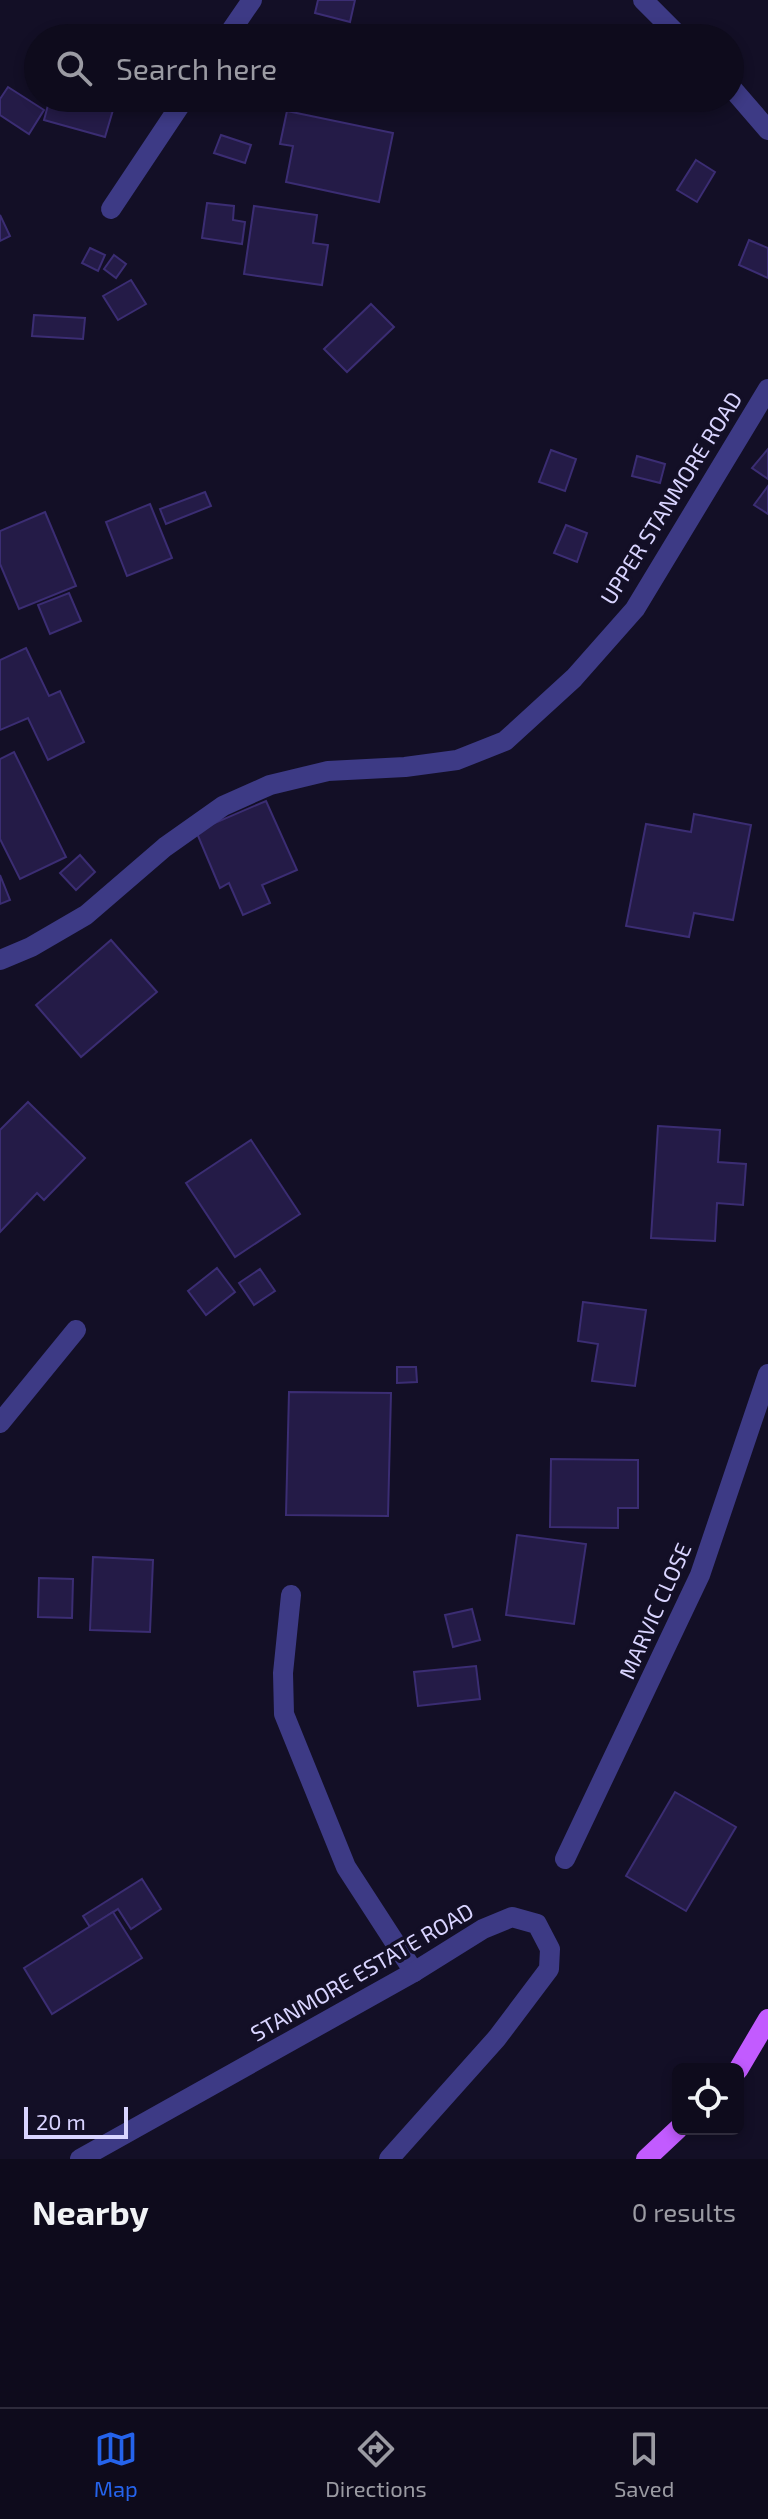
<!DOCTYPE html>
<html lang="en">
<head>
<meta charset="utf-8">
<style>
	body { margin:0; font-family:"Exo 2",sans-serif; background:#1c1929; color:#f1f3f6 }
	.controls { position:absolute; right:24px; bottom:24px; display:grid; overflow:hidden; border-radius:12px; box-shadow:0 4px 12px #0003 }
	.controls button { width:72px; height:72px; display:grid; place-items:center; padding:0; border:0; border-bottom:2px solid #2e2b3b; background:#0e0b1c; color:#f1f3f6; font:40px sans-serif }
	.scale { position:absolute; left:24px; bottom:20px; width:104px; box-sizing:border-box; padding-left:8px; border:4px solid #d9d4ff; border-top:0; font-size:22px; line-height:28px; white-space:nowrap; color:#d9d4ff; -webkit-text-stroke:6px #130f26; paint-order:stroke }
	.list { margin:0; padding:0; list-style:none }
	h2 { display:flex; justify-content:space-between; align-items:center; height:104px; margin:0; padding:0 32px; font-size:34px }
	h2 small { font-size:26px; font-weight:400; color:#9b9ba3 }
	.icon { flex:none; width:44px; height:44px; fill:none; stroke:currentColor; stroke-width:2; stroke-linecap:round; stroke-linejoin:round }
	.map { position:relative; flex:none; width:768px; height:2159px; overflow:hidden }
	.search { position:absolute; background:#0e0b1c; box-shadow:0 4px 12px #0003; left:24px; right:24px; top:24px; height:88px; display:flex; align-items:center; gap:20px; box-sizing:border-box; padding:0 28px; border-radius:44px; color:#9b9ba3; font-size:30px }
	.sheet { height:248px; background:#0e0b1c }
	nav { display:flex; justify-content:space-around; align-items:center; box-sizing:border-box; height:112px; border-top:2px solid #2e2b3b; background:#0e0b1c; font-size:22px; color:#9b9ba3 }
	nav a { display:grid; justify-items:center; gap:4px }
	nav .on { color:#2563eb }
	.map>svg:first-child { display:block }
	.building { fill:#241b47; stroke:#3b2d73; stroke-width:2 }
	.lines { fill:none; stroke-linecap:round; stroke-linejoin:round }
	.minor { stroke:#3d3a85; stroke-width:20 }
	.major { stroke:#c25bff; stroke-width:20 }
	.labels { text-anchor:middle; stroke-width:7; stroke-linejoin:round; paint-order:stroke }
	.street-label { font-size:22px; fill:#d9d4ff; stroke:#130f26 }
</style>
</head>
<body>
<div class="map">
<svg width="768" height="2159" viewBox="0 0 768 2159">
	<rect width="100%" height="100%" fill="#130f26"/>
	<!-- building -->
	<g class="building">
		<path d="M318 0H355L350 22 315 13Z"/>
		<path d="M8 87 44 110 29 134 0 115V99Z"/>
		<path d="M50 98H77L92 102 93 98 116 100 105 137 44 120Z"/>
		<path d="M287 111 393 133 379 202 286 182 293 146 280 144Z"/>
		<path d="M221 135 251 145 245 163 214 153Z"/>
		<path d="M696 160 715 172 697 202 677 190Z"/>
		<path d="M207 203 234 206 233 220 245 222 242 244 202 238Z"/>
		<path d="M254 206 317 215 313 243 328 245 322 285 244 274Z"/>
		<path d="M0 215 10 236 0 241Z"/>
		<path d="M749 240 768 248V278L739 265Z"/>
		<path d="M90 248 105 255 98 271 82 263Z"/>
		<path d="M114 255 126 264 116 278 104 269Z"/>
		<path d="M131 280 146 304 118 320 103 296Z"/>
		<path d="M371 304 394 327 347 372 324 349Z"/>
		<path d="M34 315 85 318 83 339 32 336Z"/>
		<path d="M768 449V479L752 468Z"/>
		<path d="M551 450 576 459 565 491 539 482Z"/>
		<path d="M637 456 665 464 660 483 632 476Z"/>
		<path d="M768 486V514L754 505Z"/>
		<path d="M205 492 211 506 166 524 160 509Z"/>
		<path d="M150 504 172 558 127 576 106 522Z"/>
		<path d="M45 512 76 586 19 609 0 564V531Z"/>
		<path d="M566 525 587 533 577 562 554 553Z"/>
		<path d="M69 593 81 621 50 634 38 605Z"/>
		<path d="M26 648 49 696 60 691 84 742 48 760 28 718 0 730V660Z"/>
		<path d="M14 752 66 857 20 879 0 839V759Z"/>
		<path d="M266 801 297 870 262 885 270 903 243 915 229 883 220 888 196 831Z"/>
		<path d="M694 814 751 825 733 920 694 913 689 937 626 926 646 824 691 832Z"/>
		<path d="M80 855 95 872 76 890 60 873Z"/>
		<path d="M0 875 10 900 0 904Z"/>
		<path d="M111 940 157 992 81 1057 36 1005Z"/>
		<path d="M28 1102 85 1158 44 1200 37 1193 0 1232V1130Z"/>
		<path d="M658 1126 720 1130 718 1162 746 1164 743 1205 717 1203 715 1241 651 1238Z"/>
		<path d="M251 1140 300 1214 235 1257 186 1183Z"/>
		<path d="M217 1268 235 1292 206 1315 188 1291Z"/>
		<path d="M260 1269 275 1291 254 1305 239 1283Z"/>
		<path d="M583 1302 646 1310 635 1386 592 1381 598 1344 578 1341Z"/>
		<path d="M397 1367H416L417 1382 397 1383Z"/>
		<path d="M289 1392 391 1393 388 1516 286 1515Z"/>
		<path d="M551 1459 638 1460V1508H618V1528L550 1527Z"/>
		<path d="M517 1535 586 1544 574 1624 506 1615Z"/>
		<path d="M93 1557 153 1560 150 1632 90 1630Z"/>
		<path d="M39 1578 73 1579 72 1618 38 1617Z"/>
		<path d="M472 1609 480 1640 453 1647 445 1615Z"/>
		<path d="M476 1666 480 1699 418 1706 414 1672Z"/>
		<path d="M675 1792 736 1827 686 1911 626 1876Z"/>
		<path d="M142 1879 161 1909 131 1929 118 1909 90 1927 83 1916Z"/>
		<path d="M113 1912 142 1958 52 2014 24 1968Z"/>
	</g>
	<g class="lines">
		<!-- minor -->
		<g class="minor">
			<path d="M643 0 681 38"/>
			<path d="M226 38 252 0"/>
			<path d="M730 86 768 130"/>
			<path d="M111 209 185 98"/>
			<path d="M0 960 31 947 86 915 165 847 223 806 270 785 328 771 405 767 457 760 505 741 574 678 635 609 768 389"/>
			<path d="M0 1423 76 1330"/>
			<path d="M291 1595 283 1673 284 1714 346 1867 414 1972"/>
			<path d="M565 1859 700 1575 768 1374"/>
			<path d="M80 2159 414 1972 483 1929 512 1917 537 1924 550 1949 549 1969 497 2038 389 2159"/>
		</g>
		<!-- major -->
		<g class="major">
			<path d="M738 2070 768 2019"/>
			<path d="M646 2159 678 2129"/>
		</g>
	</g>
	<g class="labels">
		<!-- street labels -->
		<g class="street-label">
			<text transform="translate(671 498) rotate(-58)" y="8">UPPER STANMORE ROAD</text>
			<text transform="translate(655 1611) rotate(-66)" y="8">MARVIC CLOSE</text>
			<text transform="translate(362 1972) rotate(-30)" y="8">STANMORE ESTATE ROAD</text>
		</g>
	</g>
</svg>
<div class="controls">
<button><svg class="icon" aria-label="locate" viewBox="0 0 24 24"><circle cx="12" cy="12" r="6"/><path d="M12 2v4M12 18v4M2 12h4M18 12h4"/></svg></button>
</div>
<div class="scale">20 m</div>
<div class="search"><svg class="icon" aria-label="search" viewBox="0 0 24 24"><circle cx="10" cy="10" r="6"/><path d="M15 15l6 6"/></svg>Search here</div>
</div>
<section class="sheet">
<h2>Nearby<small>0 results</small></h2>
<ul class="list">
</ul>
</section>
<nav>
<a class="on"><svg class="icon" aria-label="map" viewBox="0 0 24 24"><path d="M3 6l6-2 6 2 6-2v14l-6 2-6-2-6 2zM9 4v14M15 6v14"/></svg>Map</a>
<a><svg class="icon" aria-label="directions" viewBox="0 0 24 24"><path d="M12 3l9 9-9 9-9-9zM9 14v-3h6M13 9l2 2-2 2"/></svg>Directions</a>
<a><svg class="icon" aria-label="saved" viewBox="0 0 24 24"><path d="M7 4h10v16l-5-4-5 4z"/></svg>Saved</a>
</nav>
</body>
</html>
